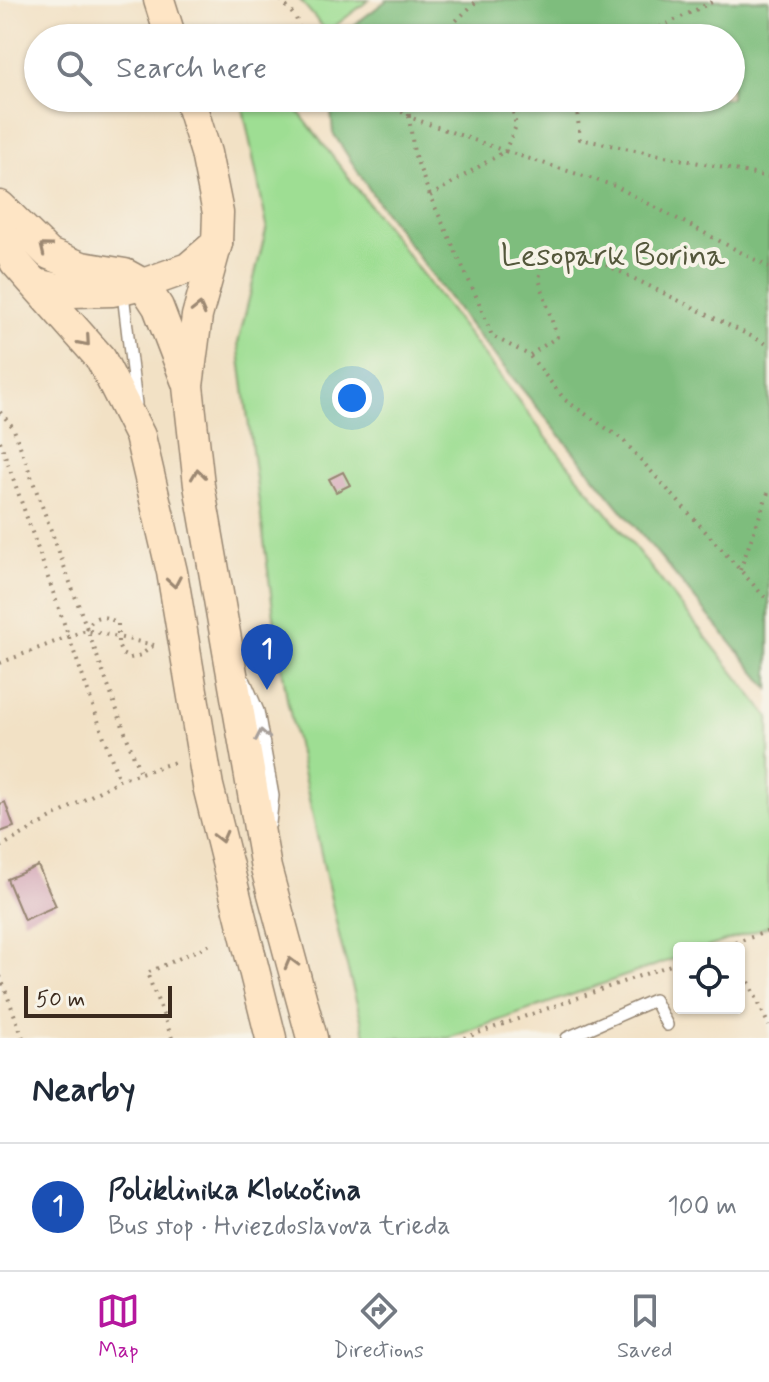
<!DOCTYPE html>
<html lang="en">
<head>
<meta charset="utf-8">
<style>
	body { margin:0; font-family:Mynerve,sans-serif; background:#f2f2f3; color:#1f2937 }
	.controls { position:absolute; right:24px; bottom:24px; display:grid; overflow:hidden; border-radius:8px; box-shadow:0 2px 6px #0004 }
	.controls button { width:72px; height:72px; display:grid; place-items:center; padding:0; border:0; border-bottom:2px solid #e0e1e3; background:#fff; color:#1f2937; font:40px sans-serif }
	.scale { position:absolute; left:24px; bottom:20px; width:148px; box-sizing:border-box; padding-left:8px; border:4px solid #3b2a1e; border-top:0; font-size:22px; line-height:28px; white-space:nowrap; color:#3b2a1e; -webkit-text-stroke:6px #f7f3e8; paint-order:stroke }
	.you { position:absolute; left:352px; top:398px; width:28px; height:28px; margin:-20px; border:6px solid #fff; border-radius:50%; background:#1a73e8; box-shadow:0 0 0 12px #1a73e833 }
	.badge { display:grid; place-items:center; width:52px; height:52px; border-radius:50%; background:#b5179e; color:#fff; font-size:26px; font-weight:700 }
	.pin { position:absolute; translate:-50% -66px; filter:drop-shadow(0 2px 4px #0008) }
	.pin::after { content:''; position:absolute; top:42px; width:28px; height:24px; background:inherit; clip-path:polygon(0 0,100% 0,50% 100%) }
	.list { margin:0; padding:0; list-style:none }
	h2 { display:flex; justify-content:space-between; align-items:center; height:104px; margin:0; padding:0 32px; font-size:34px }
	h2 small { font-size:26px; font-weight:400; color:#747a83 }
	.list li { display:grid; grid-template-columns:52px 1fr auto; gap:24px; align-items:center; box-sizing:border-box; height:128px; padding:0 32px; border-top:2px solid #e0e1e3 }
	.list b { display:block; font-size:30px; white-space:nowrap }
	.list p { margin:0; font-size:26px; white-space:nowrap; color:#747a83 }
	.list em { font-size:26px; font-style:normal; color:#747a83 }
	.icon { flex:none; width:44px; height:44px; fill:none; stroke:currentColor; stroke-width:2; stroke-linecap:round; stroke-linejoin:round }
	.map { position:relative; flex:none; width:769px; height:1038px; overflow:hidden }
	.search { position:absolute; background:#fff; box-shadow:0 2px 6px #0004; left:24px; right:24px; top:24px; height:88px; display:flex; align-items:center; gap:20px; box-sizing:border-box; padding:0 28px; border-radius:44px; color:#747a83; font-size:30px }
	.sheet { height:232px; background:#fff }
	nav { display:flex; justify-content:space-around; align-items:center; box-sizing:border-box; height:112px; border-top:2px solid #e0e1e3; background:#fff; font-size:22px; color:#747a83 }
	nav a { display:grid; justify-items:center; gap:4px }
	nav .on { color:#b5179e }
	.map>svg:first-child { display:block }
	.green { fill:#9ede93; stroke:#6c8458; stroke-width:2 }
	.forest { fill:#7ebd7d; stroke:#5c744e; stroke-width:2 }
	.building { fill:#d3a4b6 }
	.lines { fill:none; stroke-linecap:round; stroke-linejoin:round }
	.lane-casing { stroke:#968672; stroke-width:14 }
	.secondary-casing { stroke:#968672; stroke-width:33 }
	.path { stroke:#968672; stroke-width:4; stroke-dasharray:2 6; stroke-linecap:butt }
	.lane { stroke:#fff; stroke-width:11 }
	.secondary { stroke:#fee5c5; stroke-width:30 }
	.oneway { stroke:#9c8872 }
	.oneway2 { stroke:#a79f9a }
	.labels { text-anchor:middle; stroke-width:8; stroke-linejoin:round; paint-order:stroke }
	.park-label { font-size:32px; fill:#54573b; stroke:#f7f3e8 }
</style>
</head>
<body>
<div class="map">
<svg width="769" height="1038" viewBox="0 0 769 1038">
	<rect width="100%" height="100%" fill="#f7f3e8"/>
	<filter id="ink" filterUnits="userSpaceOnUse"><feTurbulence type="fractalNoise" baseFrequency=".0125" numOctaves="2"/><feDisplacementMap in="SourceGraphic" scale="16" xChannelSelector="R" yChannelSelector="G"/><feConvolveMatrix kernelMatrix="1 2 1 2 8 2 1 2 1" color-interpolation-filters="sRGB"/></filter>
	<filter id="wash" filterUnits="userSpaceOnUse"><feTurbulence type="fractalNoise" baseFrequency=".006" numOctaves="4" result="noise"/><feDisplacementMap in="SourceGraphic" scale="32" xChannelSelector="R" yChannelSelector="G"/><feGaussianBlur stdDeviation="1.8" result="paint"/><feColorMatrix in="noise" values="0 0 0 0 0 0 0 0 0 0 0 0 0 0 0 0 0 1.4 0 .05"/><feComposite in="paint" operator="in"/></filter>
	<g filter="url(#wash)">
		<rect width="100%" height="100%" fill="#f2e1c5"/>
		<!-- green -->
		<g class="green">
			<path d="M300 0H369L327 32Z"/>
			<path d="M241 98H288L553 446 622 531 769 717V926L705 948H679V957L449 1038H366L340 940 287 699 273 609 238 343 267 226Z"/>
		</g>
		<!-- forest -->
		<path class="forest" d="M387 0H769V689L466 321 377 201 333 133 330 98H731V38H337Z"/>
		<g id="blocks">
			<!-- building -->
			<g class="building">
				<path d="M343 472 350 485 336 492 329 479Z"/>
				<path d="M5 802 14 827 0 832V804Z"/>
				<path d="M38 866 56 906 24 920 7 879Z"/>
			</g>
		</g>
	</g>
	<g filter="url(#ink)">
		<use href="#blocks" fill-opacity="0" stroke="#968672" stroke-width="2"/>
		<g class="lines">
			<defs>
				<g id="lane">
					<path d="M124 302 136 404"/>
					<path d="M245 681 258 711 273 796 270 824"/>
					<path d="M567 1038 654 1000 667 1025"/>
				</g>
				<g id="secondary">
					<path d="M159 0 171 38"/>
					<path d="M189 98 206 153 218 213 217 243 197 316 188 386 199 485 266 868 312 1038"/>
					<path d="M0 206 49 254 82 267 125 274 143 284 158 307 186 380"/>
					<path d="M0 228 15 262 101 359 140 436 172 572 208 786 271 1038"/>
					<path d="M36 284 72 292 113 291 143 284 188 268 217 243"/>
				</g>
			</defs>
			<!-- lane casing -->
			<use href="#lane" class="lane-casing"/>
			<!-- secondary casing -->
			<use href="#secondary" class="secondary-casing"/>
			<!-- path -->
			<g class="path">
				<path d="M281 0 296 18 303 38"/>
				<path d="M444 32 453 38"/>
				<path d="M440 38 444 32 478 0"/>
				<path d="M472 38 517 29 571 38"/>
				<path d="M638 38 716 0"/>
				<path d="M382 98 409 117 414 153 430 196 477 298 492 336 529 355 565 400 622 439 769 602"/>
				<path d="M408 98 409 117 505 151 516 126 510 98"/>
				<path d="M561 98 577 110 580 139 769 177"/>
				<path d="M430 196 505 151 615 186 769 267"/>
				<path d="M530 355 557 337 539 279 545 253 578 251 769 345"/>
				<path d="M0 412 13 427 140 773"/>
				<path d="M0 441 119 780"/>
				<path d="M740 570 769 490"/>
				<path d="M86 630C94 613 104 615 118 623V645L122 654 130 658 141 655 154 645"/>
				<path d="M0 663 86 630 154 645"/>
				<path d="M0 847 119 780 175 762"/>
				<path d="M720 948 769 931"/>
				<path d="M739 960 769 1026"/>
				<path d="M0 976 23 1038"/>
				<path d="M172 1038 147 973 213 943"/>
				<path d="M464 1038 679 962"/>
			</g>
			<!-- lane -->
			<use href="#lane" class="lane"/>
			<!-- secondary -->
			<use href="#secondary" class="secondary"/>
		</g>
		<!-- one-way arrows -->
		<defs><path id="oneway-chevron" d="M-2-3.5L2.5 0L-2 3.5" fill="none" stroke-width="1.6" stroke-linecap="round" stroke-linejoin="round" transform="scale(2)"/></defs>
		<g class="oneway">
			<use href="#oneway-chevron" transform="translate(45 248) rotate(-141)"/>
			<use href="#oneway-chevron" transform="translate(199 309) rotate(-76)"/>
			<use href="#oneway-chevron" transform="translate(85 341) rotate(49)"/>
			<use href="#oneway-chevron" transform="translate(198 474) rotate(-97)"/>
			<use href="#oneway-chevron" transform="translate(174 582) rotate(80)"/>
			<use href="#oneway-chevron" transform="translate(221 837) rotate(76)"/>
			<use href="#oneway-chevron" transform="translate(291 963) rotate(-105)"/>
		</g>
		<use class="oneway2" href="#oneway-chevron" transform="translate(262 735) rotate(-100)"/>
	</g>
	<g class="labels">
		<!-- park labels -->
		<g class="park-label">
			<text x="613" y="265">Lesopark Borina</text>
		</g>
	</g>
</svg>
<div class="controls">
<button><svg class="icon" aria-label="locate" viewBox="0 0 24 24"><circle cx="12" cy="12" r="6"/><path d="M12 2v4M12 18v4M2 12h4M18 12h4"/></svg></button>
</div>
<div class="scale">50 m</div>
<div class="you"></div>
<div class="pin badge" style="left:267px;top:690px;background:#1a4fb4">1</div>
<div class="search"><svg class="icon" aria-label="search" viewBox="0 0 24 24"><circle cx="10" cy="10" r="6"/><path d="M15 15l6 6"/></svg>Search here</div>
</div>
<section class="sheet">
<h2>Nearby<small></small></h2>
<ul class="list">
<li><span class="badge" style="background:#1a4fb4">1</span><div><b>Poliklinika Klokočina</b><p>Bus stop · Hviezdoslavova trieda</p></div><em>100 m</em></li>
</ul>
</section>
<nav>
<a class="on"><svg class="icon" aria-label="map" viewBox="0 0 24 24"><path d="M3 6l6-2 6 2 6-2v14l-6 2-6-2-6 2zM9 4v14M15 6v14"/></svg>Map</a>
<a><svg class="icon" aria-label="directions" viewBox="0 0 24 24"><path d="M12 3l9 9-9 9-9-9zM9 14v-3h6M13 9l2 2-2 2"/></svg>Directions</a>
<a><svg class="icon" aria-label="saved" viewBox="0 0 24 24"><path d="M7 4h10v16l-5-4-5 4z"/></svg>Saved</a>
</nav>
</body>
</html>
